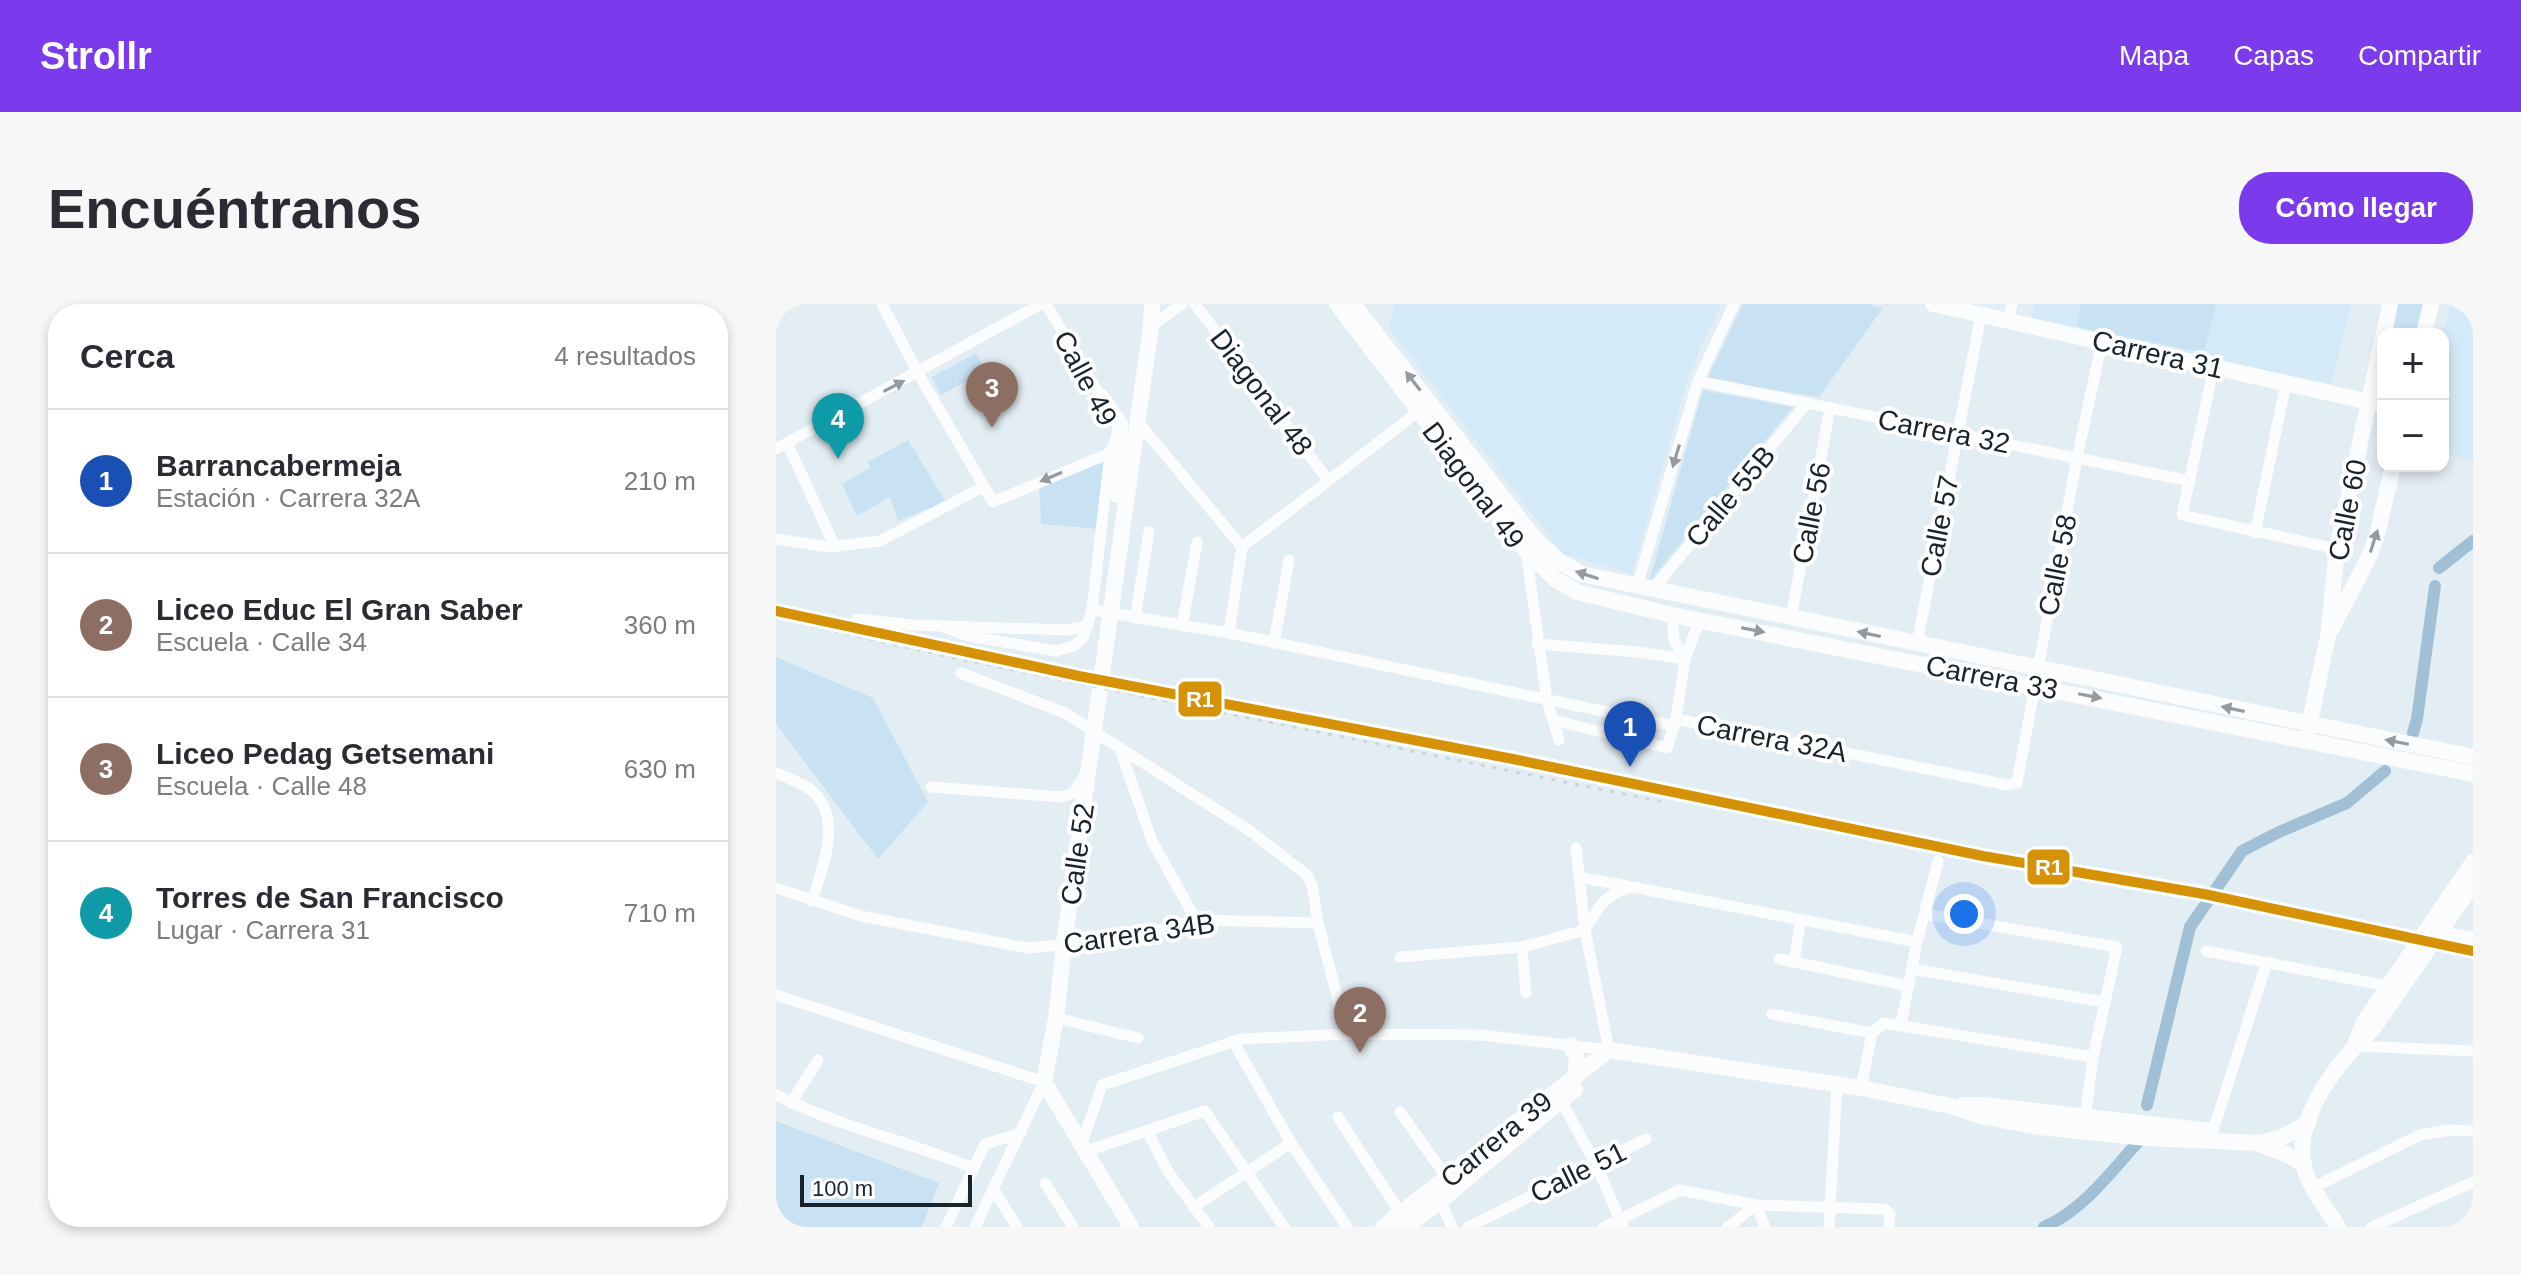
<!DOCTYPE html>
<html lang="es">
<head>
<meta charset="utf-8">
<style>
	body { margin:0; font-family:Helvetica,sans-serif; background:#f7f7f7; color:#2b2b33 }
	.controls { position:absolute; right:24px; top:24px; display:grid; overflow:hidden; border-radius:16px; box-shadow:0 4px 12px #0003 }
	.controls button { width:72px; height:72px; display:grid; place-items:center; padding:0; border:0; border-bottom:2px solid #e1e1e2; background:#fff; color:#2b2b33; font:40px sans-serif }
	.scale { position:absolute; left:24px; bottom:20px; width:172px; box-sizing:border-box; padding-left:8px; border:4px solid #18232b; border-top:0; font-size:22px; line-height:28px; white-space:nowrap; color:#18232b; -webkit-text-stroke:6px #fff; paint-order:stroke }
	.you { position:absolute; left:1188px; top:610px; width:28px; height:28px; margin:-20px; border:6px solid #fff; border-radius:50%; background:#1a73e8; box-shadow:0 0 0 12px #1a73e833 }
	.badge { display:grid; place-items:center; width:52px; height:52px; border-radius:50%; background:#7c3aed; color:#fff; font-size:26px; font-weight:700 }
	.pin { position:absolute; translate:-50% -66px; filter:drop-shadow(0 2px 4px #0008) }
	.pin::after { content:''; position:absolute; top:42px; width:28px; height:24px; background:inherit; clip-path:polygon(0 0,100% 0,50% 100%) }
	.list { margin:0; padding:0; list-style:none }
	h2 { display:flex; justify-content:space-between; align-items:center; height:104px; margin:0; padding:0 32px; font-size:34px }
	h2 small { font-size:26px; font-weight:400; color:#7c7c81 }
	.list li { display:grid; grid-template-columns:52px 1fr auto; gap:24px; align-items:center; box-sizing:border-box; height:144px; padding:0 32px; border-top:2px solid #e1e1e2 }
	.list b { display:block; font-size:30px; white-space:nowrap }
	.list p { margin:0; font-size:26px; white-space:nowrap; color:#7c7c81 }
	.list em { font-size:26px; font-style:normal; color:#7c7c81 }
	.map { position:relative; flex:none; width:1697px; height:923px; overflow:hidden; border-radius:32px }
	header { display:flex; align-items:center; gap:48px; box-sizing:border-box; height:112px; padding:0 40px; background:#7c3aed; color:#fff }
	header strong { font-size:38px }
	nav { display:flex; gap:44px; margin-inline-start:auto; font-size:28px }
	.intro { display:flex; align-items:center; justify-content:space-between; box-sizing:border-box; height:192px; padding:0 48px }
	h1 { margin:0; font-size:56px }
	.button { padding:20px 36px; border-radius:32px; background:#7c3aed; color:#fff; font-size:28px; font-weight:700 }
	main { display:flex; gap:48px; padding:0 48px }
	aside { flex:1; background:#fff; border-radius:32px; box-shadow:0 4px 12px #0003 }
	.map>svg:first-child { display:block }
	.built { fill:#d5eaf8 }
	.green { fill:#c9e2f3 }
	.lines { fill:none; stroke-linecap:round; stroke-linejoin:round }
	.canal { stroke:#a1c0d6; stroke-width:12 }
	.street { stroke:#fbfcfd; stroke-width:11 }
	.secondary { stroke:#fbfcfd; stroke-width:16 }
	.rail { stroke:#d0d4d6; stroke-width:3; stroke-dasharray:4 8; stroke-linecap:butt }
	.rail-1-casing { stroke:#fff; stroke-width:16 }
	.rail-1 { stroke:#d69206; stroke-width:10 }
	.oneway { fill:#959a9e }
	.labels { text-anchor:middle; stroke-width:8; stroke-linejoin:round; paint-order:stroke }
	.street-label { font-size:28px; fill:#18232b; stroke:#fff }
	.line-badge { stroke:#fff; stroke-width:3 }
	.badge-label { font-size:22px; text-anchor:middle; font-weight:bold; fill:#fff }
</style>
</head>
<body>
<header>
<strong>Strollr</strong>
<nav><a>Mapa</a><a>Capas</a><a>Compartir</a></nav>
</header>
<div class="intro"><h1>Encuéntranos</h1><a class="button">Cómo llegar</a></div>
<main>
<aside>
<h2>Cerca<small>4 resultados</small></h2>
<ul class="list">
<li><span class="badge" style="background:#1a4fb4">1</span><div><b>Barrancabermeja</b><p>Estación · Carrera 32A</p></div><em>210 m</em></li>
<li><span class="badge" style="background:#8d6e63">2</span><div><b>Liceo Educ El Gran Saber</b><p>Escuela · Calle 34</p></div><em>360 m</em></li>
<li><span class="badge" style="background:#8d6e63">3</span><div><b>Liceo Pedag Getsemani</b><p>Escuela · Calle 48</p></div><em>630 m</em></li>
<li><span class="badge" style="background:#0f9aa8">4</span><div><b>Torres de San Francisco</b><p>Lugar · Carrera 31</p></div><em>710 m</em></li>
</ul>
</aside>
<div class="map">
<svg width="1697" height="923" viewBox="0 0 1697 923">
	<rect width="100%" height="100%" fill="#e3edf4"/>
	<!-- built -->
	<g class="built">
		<path d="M618 0H945L914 68 856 269 787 250 613 24Z"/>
		<path d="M1259 0H1575L1556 80 1256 17Z"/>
		<path d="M1674 0H1697V158L1667 147V54L1672 52 1674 45 1667 43V30Z"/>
	</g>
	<!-- green -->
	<g class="green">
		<path d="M967 0H1091L1107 4 1043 93 931 75Z"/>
		<path d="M1305 0H1440L1428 49 1301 23Z"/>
		<path d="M1621 0H1651L1644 30H1614Z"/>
		<path d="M200 49 209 67 165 91 156 73Z"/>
		<path d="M927 86 1017 103 873 278Z"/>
		<path d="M132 136 170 198 122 217 114 193 81 212 66 180 94 164 92 158Z"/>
		<path d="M334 149 325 225 265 220 263 179Z"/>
		<path d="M0 353 97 394 152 498 102 555 0 420Z"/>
		<path d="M0 817 163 879 146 923H0Z"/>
	</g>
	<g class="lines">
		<!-- canal -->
		<g class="canal">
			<path d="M1663 264 1697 237"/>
			<path d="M1637 429 1641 415 1659 282"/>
			<path d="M1371 801 1414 623 1466 547 1503 528 1571 499 1609 467"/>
			<path d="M1268 923C1307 906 1334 869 1362 838"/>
		</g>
		<!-- street -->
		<g class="street">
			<path d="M106 0 142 69 217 198 334 149"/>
			<path d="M270 0 329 100"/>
			<path d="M419 0 552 176"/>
			<path d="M1232 17 1236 0"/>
			<path d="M375 22 406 0"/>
			<path d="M1438 63 1406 211 1561 245"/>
			<path d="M922 77 1414 177"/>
			<path d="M362 118 466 243"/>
			<path d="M11 139 56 236"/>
			<path d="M0 145 265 0"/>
			<path d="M1479 229 1510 79"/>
			<path d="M0 235 52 243 104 237 207 183"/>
			<path d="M466 243 642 108"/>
			<path d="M750 248 771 396 783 436"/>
			<path d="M861 282 922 77 958 0"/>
			<path d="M877 285 1031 99"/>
			<path d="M316 306 453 329 898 422"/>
			<path d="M896 311 898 336 909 355"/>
			<path d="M359 314 373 228"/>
			<path d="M1015 314 1054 104"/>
			<path d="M81 315 136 321 291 326 312 322"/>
			<path d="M166 322 192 332 280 347 298 342 307 334 316 306 334 149 340 134"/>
			<path d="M406 322 421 238"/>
			<path d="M453 329 466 243"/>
			<path d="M498 339 513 256"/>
			<path d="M761 340 862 348 909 355"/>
			<path d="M1141 340 1205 11"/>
			<path d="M185 369 289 409 474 527 531 571 536 581 542 619 571 730"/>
			<path d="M900 415 1232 481 1241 479 1301 154 1326 38"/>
			<path d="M777 416 891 444 900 415 909 355 924 315"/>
			<path d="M344 445 376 537 420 616"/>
			<path d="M0 469C11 474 24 478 34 485 69 512 46 564 36 597"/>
			<path d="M155 483 286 493 297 489 309 471"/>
			<path d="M803 573 851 582"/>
			<path d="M0 584 85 612 251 644 344 636 420 616 542 619"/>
			<path d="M1149 610 1341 643 1317 753 1309 815"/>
			<path d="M1658 627 1697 633"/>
			<path d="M746 643 750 689"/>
			<path d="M1430 647 1612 682"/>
			<path d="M624 653 746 643 809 626C821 604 831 588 856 583L1141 638"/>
			<path d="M1003 655 1133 682"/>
			<path d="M1018 657 1025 616"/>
			<path d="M1136 665 1328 698"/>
			<path d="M0 691 268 778 199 923"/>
			<path d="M996 710 1096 729"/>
			<path d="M280 714 362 734"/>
			<path d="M1125 720 1141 638 1162 557"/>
			<path d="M457 737 515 839 571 923"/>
			<path d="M1579 742 1697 747"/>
			<path d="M1085 784 1096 729 1108 719 1317 753"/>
			<path d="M0 791C64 823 132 837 197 864"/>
			<path d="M785 797 820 860 847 923"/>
			<path d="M15 799 42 756"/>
			<path d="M624 808 674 878"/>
			<path d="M562 813 625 910"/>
			<path d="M371 827 393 869 433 923"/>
			<path d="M1435 833 1491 658"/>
			<path d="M306 839 326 781 465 735 571 730 706 731 833 746 809 626 800 544"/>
			<path d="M311 847 429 807 508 923"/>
			<path d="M269 879 297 923"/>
			<path d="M1538 883 1644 831 1673 826 1697 827"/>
			<path d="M218 886 241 923"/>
			<path d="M662 891 676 923"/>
			<path d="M418 903 515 839"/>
			<path d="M170 923 209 840 245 829"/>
			<path d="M692 923 870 835"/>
			<path d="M828 923 904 886 980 901 1108 905 1114 910 1113 923"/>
			<path d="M952 923 980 901 989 923"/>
			<path d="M1053 923 1061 780"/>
			<path d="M1596 923 1697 878"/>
		</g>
		<!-- secondary -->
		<g class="secondary">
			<path d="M561 0 750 247 779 275 801 288 896 311 1697 470"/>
			<path d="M577 0 759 235 783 257 805 270 1697 453"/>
			<path d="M1157 0 1607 101"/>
			<path d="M1608 30 1614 0"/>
			<path d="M1648 30 1655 0"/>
			<path d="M325 93 344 120 341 191"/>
			<path d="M1556 324 1592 255 1601 231 1617 162"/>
			<path d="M1531 431 1552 332 1561 245 1607 33"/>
			<path d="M1580 737 1588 718 1697 558"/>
			<path d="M795 741 801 756 799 772"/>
			<path d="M1187 801H1207L1434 827"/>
			<path d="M1483 840 1510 850 1528 861"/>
			<path d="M355 923 268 778 280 714 288 639 375 22 376 0"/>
			<path d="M607 923 833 746 1085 784 1174 802 1204 812 1263 823 1371 834 1484 839 1507 833 1533 818"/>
			<path d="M630 923 664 897 799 785"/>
			<path d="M1562 923C1550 903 1531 881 1527 858 1520 809 1564 755 1597 725L1697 580"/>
		</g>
		<!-- rail -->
		<path class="rail" d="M0 314 178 354 892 499"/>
		<defs>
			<path id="rail-1" d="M0 307 303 372 737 455 1207 552 1428 590 1697 647"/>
		</defs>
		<!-- rail-1 casing -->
		<use href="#rail-1" class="rail-1-casing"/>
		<!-- rail-1 -->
		<use href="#rail-1" class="rail-1"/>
	</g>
	<!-- one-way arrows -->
	<defs><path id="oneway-solid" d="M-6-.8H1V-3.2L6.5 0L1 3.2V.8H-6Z" transform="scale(2)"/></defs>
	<g class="oneway">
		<use href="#oneway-solid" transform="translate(637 77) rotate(-128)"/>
		<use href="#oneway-solid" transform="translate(118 82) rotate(-28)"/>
		<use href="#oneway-solid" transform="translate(900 152) rotate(107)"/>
		<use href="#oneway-solid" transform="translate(275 173) rotate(157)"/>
		<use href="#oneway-solid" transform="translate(1598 237) rotate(-72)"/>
		<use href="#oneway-solid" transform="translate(811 271) rotate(-162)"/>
		<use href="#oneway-solid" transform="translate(977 326) rotate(11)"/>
		<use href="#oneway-solid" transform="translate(1093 330) rotate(-168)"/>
		<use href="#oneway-solid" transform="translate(1314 392) rotate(11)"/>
		<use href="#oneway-solid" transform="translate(1457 405) rotate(-168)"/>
		<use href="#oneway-solid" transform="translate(1621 438) rotate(-169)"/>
	</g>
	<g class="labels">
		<!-- street labels -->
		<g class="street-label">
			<text transform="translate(1382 50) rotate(13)" y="10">Carrera 31</text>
			<text transform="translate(310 74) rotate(62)" y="10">Calle 49</text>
			<text transform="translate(486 88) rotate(53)" y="10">Diagonal 48</text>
			<text transform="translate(1168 127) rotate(11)" y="10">Carrera 32</text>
			<text transform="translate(698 181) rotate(53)" y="10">Diagonal 49</text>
			<text transform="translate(954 192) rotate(-50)" y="10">Calle 55B</text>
			<text transform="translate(1571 206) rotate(-79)" y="10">Calle 60</text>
			<text transform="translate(1035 209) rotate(-79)" y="10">Calle 56</text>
			<text transform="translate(1163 222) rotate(-79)" y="10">Calle 57</text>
			<text transform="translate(1281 261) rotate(-79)" y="10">Calle 58</text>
			<text transform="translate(1216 373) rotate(11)" y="10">Carrera 33</text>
			<text transform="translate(996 434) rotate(11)" y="10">Carrera 32A</text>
			<text transform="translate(301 550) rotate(-82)" y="10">Calle 52</text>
			<text transform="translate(363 629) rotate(-8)" y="10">Carrera 34B</text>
			<text transform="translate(720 835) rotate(-39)" y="10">Carrera 39</text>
			<text transform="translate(802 868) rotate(-26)" y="10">Calle 51</text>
		</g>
	</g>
	<g class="line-badge">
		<rect x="401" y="376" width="46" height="38" rx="8" fill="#d69206"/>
		<rect x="1250" y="544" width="45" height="38" rx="8" fill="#d69206"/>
	</g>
	<g class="badge-label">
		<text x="424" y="403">R1</text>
		<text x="1273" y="571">R1</text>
	</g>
</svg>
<div class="controls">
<button>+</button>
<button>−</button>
</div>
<div class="scale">100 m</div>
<div class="you"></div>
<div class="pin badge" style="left:854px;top:463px;background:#1a4fb4">1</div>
<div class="pin badge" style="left:584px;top:749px;background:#8d6e63">2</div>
<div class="pin badge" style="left:216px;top:124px;background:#8d6e63">3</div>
<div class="pin badge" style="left:62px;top:155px;background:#0f9aa8">4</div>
</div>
</main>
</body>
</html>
